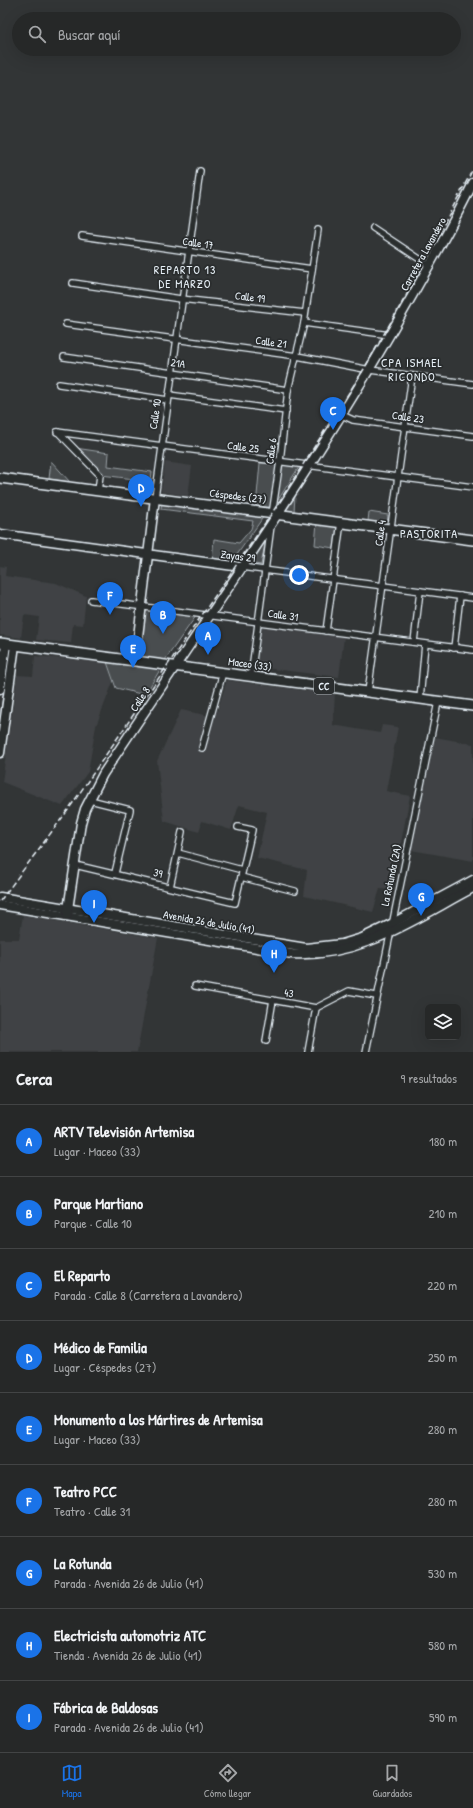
<!DOCTYPE html>
<html lang="es">
<head>
<meta charset="utf-8">
<style>
	body { margin:0; font-family:"Patrick Hand",sans-serif; background:#323434; color:#f1f3f6 }
	.controls { position:absolute; right:12px; bottom:12px; display:grid; overflow:hidden; border-radius:6px; box-shadow:0 4px 16px #0002 }
	.controls button { width:36px; height:36px; display:grid; place-items:center; padding:0; border:0; border-bottom:1px solid #424445; background:#262828; color:#f1f3f6; font:20px sans-serif }
	.you { position:absolute; left:299px; top:575px; width:14px; height:14px; margin:-10px; border:3px solid #fff; border-radius:50%; background:#1a73e8; box-shadow:0 0 0 6px #1a73e833 }
	.badge { display:grid; place-items:center; width:26px; height:26px; border-radius:50%; background:#1a73e8; color:#fff; font-size:13px; font-weight:700 }
	.pin { position:absolute; translate:-50% -33px; filter:drop-shadow(0 1px 2px #0008) }
	.pin::after { content:''; position:absolute; top:21px; width:14px; height:12px; background:inherit; clip-path:polygon(0 0,100% 0,50% 100%) }
	.list { margin:0; padding:0; list-style:none }
	h2 { display:flex; justify-content:space-between; align-items:center; height:52px; margin:0; padding:0 16px; font-size:17px }
	h2 small { font-size:13px; font-weight:400; color:#a4a6a8 }
	.list li { display:grid; grid-template-columns:26px 1fr auto; gap:12px; align-items:center; box-sizing:border-box; height:72px; padding:0 16px; border-top:1px solid #424445 }
	.list b { display:block; font-size:15px; white-space:nowrap }
	.list p { margin:0; font-size:13px; white-space:nowrap; color:#a4a6a8 }
	.list em { font-size:13px; font-style:normal; color:#a4a6a8 }
	.icon { flex:none; width:22px; height:22px; fill:none; stroke:currentColor; stroke-width:2; stroke-linecap:round; stroke-linejoin:round }
	.map { position:relative; flex:none; width:473px; height:1052px; overflow:hidden }
	.search { position:absolute; background:#262828; box-shadow:0 4px 16px #0002; left:12px; right:12px; top:12px; height:44px; display:flex; align-items:center; gap:10px; box-sizing:border-box; padding:0 14px; border-radius:22px; color:#a4a6a8; font-size:15px }
	.sheet { height:700px; background:#262828 }
	nav { display:flex; justify-content:space-around; align-items:center; box-sizing:border-box; height:56px; border-top:1px solid #424445; background:#262828; font-size:11px; color:#a4a6a8 }
	nav a { display:grid; justify-items:center; gap:2px }
	nav .on { color:#1a73e8 }
	.map>svg:first-child { display:block }
	.built { fill:#3f4244 }
	.green { fill:#494d4f; stroke:#989fa4 }
	.lines { fill:none; stroke-linecap:round; stroke-linejoin:round }
	.street-casing { stroke:#e8f1f8; stroke-width:8 }
	.secondary-casing { stroke:#e8f1f8; stroke-width:11 }
	.primary-casing { stroke:#e8f1f8; stroke-width:12 }
	.street { stroke:#2a2d2e; stroke-width:5.5 }
	.secondary { stroke:#2a2d2e; stroke-width:8 }
	.primary { stroke:#2a2d2e; stroke-width:9 }
	.rail { stroke:#e8f1f8; stroke-width:1.5; stroke-dasharray:6 3; stroke-linecap:butt }
	.labels { text-anchor:middle; stroke-width:3.5; stroke-linejoin:round; paint-order:stroke }
	.shield { fill:#2a2d2e; stroke:#afb6bb; stroke-width:1 }
	.shield-label { font-size:10px; font-weight:bold; fill:#e8f1f8 }
	.street-label { font-size:11px; fill:#e8f1f8; stroke:#2a2d2e }
	.neighbourhood-label { font-size:12px; letter-spacing:1px; fill:#e8f1f8; stroke:#2a2d2e }
</style>
</head>
<body>
<div class="map">
<svg width="473" height="1052" viewBox="0 0 473 1052">
	<rect width="100%" height="100%" fill="#323536"/>
	<filter id="ink" filterUnits="userSpaceOnUse"><feTurbulence type="fractalNoise" baseFrequency=".025" numOctaves="2"/><feDisplacementMap in="SourceGraphic" scale="8" xChannelSelector="R" yChannelSelector="G"/><feConvolveMatrix kernelMatrix="1 2 1 2 8 2 1 2 1" color-interpolation-filters="sRGB"/></filter>
	<g filter="url(#ink)">
		<!-- built -->
		<g class="built">
			<path d="M165 462 192 466 188 496 161 492Z"/>
			<path d="M0 566 6 567 5 576 56 583 86 596 83 625 73 624 71 643 36 640 39 617 24 615 21 638 0 635Z"/>
			<path d="M262 626 344 637 339 677 256 667Z"/>
			<path d="M35 656 107 662 113 682 96 726 88 772 62 806 2 782 17 675 33 676Z"/>
			<path d="M227 680 335 694 333 725 380 733 382 725 398 727 386 791 410 796 392 890 380 889 373 912 304 896 307 870 257 858 267 812 239 805 231 830 202 821 199 832 164 821 157 761 181 710 215 717Z"/>
			<path d="M435 737 473 744V861L411 850Z"/>
			<path d="M23 915 158 938 137 1052H0V939H19Z"/>
		</g>
		<!-- green -->
		<g class="green">
			<path d="M75 448 109 453 108 466 152 472 151 481 101 475Z"/>
			<path d="M51 461 70 482 49 479Z"/>
			<path d="M260 463 277 464 270 507 256 506Z"/>
			<path d="M282 465 299 467 276 503Z"/>
			<path d="M295 495 294 512 284 510Z"/>
			<path d="M162 503 264 516 232 562 212 560 214 539 239 543 251 529 253 521 161 509Z"/>
			<path d="M369 512 388 515 387 524 368 521Z"/>
			<path d="M317 522 337 525 334 548 315 545Z"/>
			<path d="M266 538 261 565 248 563Z"/>
			<path d="M145 610 196 616 165 660 139 657Z"/>
			<path d="M8 662 9 664 0 734V716Z"/>
			<path d="M107 662 161 668 145 695 116 688Z"/>
		</g>
		<g class="lines">
			<defs>
				<g id="street">
					<path d="M373 228 430 266"/>
					<path d="M82 236 312 269"/>
					<path d="M73 283 181 299 305 313"/>
					<path d="M304 323 390 335"/>
					<path d="M66 324 297 356 370 370 473 384"/>
					<path d="M64 357 288 390"/>
					<path d="M59 384 168 400"/>
					<path d="M169 395 286 411"/>
					<path d="M342 415 353 420 473 436"/>
					<path d="M57 432 473 487"/>
					<path d="M58 432 100 475 98 491"/>
					<path d="M155 498 200 171"/>
					<path d="M272 515 280 461 288 390 304 323 318 230"/>
					<path d="M241 567 473 598"/>
					<path d="M91 600 473 650"/>
					<path d="M326 631 341 522"/>
					<path d="M414 642 420 591"/>
					<path d="M454 648 460 596"/>
					<path d="M251 676 271 526"/>
					<path d="M368 692 412 376"/>
					<path d="M420 699 425 644"/>
					<path d="M202 748 223 672"/>
					<path d="M90 800 130 810 115 873"/>
					<path d="M178 853 242 870"/>
					<path d="M75 865 235 903 252 830 238 827"/>
					<path d="M241 877 295 891"/>
					<path d="M170 887 182 832"/>
					<path d="M195 986 316 1008 349 991 376 996"/>
					<path d="M266 1041 273 1000"/>
					<path d="M308 1052 316 1008"/>
					<path d="M366 1052 438 702"/>
				</g>
				<g id="secondary">
					<path d="M0 534 241 567"/>
					<path d="M135 661 155 498"/>
					<path d="M0 689 6 644"/>
					<path d="M0 753 15 645"/>
					<path d="M0 897 306 948 342 944 362 938 391 924 473 880"/>
					<path d="M0 905 292 954C361 958 414 919 473 888"/>
					<path d="M67 916 81 823 85 809 103 774C199 629 301 487 389 336 418 286 447 236 473 183"/>
				</g>
				<g id="primary">
					<path d="M0 478 473 540"/>
					<path d="M0 643 473 706"/>
				</g>
			</defs>
			<!-- street casing -->
			<use href="#street" class="street-casing"/>
			<!-- secondary casing -->
			<use href="#secondary" class="secondary-casing"/>
			<!-- primary casing -->
			<use href="#primary" class="primary-casing"/>
			<!-- street -->
			<use href="#street" class="street"/>
			<!-- secondary -->
			<use href="#secondary" class="secondary"/>
			<!-- primary -->
			<use href="#primary" class="primary"/>
			<!-- rail -->
			<path class="rail" d="M0 901 68 810 272 513 364 369 407 294 473 169"/>
		</g>
	</g>
	<g class="labels">
		<!-- shield labels -->
		<rect class="shield" x="314" y="678" width="20" height="16" rx="3"/>
		<g class="shield-label">
			<text x="324" y="690">CC</text>
		</g>
		<!-- street labels -->
		<g class="street-label">
			<text transform="translate(198 243) rotate(8)" y="4">Calle 17</text>
			<text transform="translate(423 254) rotate(-61)" y="4">Carretera Lavandero</text>
			<text transform="translate(250 297) rotate(7)" y="4">Calle 19</text>
			<text transform="translate(271 342) rotate(8)" y="4">Calle 21</text>
			<text transform="translate(178 363) rotate(8)" y="4">21A</text>
			<text transform="translate(155 414) rotate(-82)" y="4">Calle 10</text>
			<text transform="translate(408 417) rotate(8)" y="4">Calle 23</text>
			<text transform="translate(243 447) rotate(7)" y="4">Calle 25</text>
			<text transform="translate(271 451) rotate(-83)" y="4">Calle 6</text>
			<text transform="translate(238 496) rotate(7)" y="4">Céspedes (27)</text>
			<text transform="translate(380 533) rotate(-82)" y="4">Calle 4</text>
			<text transform="translate(238 556) rotate(7)" y="4">Zayas 29</text>
			<text transform="translate(283 615) rotate(8)" y="4">Calle 31</text>
			<text transform="translate(250 664) rotate(8)" y="4">Maceo (33)</text>
			<text transform="translate(140 699) rotate(-57)" y="4">Calle 8</text>
			<text transform="translate(158 873) rotate(14)" y="4">39</text>
			<text transform="translate(391 875) rotate(-78)" y="4">La Rotunda (2A)</text>
			<text transform="translate(209 922) rotate(10)" y="4">Avenida 26 de Julio (41)</text>
			<text transform="translate(289 993) rotate(10)" y="4">43</text>
		</g>
		<!-- neighbourhood labels -->
		<g class="neighbourhood-label">
			<text x="185" y="274">REPARTO 13<tspan x="185" dy="14">DE MARZO</tspan></text>
			<text x="412" y="367">CPA ISMAEL<tspan x="412" dy="14">RICONDO</tspan></text>
			<text x="429" y="538">PASTORITA</text>
		</g>
	</g>
</svg>
<div class="controls">
<button><svg class="icon" aria-label="layers" viewBox="0 0 24 24"><path d="M12 4l9 5-9 5-9-5zM3 14l9 5 9-5"/></svg></button>
</div>
<div class="you"></div>
<div class="pin badge" style="left:208px;top:655px">A</div>
<div class="pin badge" style="left:163px;top:634px">B</div>
<div class="pin badge" style="left:333px;top:430px">C</div>
<div class="pin badge" style="left:141px;top:507px">D</div>
<div class="pin badge" style="left:133px;top:668px">E</div>
<div class="pin badge" style="left:110px;top:615px">F</div>
<div class="pin badge" style="left:421px;top:916px">G</div>
<div class="pin badge" style="left:274px;top:973px">H</div>
<div class="pin badge" style="left:94px;top:923px">I</div>
<div class="search"><svg class="icon" aria-label="search" viewBox="0 0 24 24"><circle cx="10" cy="10" r="6"/><path d="M15 15l6 6"/></svg>Buscar aquí</div>
</div>
<section class="sheet">
<h2>Cerca<small>9 resultados</small></h2>
<ul class="list">
<li><span class="badge">A</span><div><b>ARTV Televisión Artemisa</b><p>Lugar · Maceo (33)</p></div><em>180 m</em></li>
<li><span class="badge">B</span><div><b>Parque Martiano</b><p>Parque · Calle 10</p></div><em>210 m</em></li>
<li><span class="badge">C</span><div><b>El Reparto</b><p>Parada · Calle 8 (Carretera a Lavandero)</p></div><em>220 m</em></li>
<li><span class="badge">D</span><div><b>Médico de Familia</b><p>Lugar · Céspedes (27)</p></div><em>250 m</em></li>
<li><span class="badge">E</span><div><b>Monumento a los Mártires de Artemisa</b><p>Lugar · Maceo (33)</p></div><em>280 m</em></li>
<li><span class="badge">F</span><div><b>Teatro PCC</b><p>Teatro · Calle 31</p></div><em>280 m</em></li>
<li><span class="badge">G</span><div><b>La Rotunda</b><p>Parada · Avenida 26 de Julio (41)</p></div><em>530 m</em></li>
<li><span class="badge">H</span><div><b>Electricista automotriz ATC</b><p>Tienda · Avenida 26 de Julio (41)</p></div><em>580 m</em></li>
<li><span class="badge">I</span><div><b>Fábrica de Baldosas</b><p>Parada · Avenida 26 de Julio (41)</p></div><em>590 m</em></li>
</ul>
</section>
<nav>
<a class="on"><svg class="icon" aria-label="map" viewBox="0 0 24 24"><path d="M3 6l6-2 6 2 6-2v14l-6 2-6-2-6 2zM9 4v14M15 6v14"/></svg>Mapa</a>
<a><svg class="icon" aria-label="directions" viewBox="0 0 24 24"><path d="M12 3l9 9-9 9-9-9zM9 14v-3h6M13 9l2 2-2 2"/></svg>Cómo llegar</a>
<a><svg class="icon" aria-label="saved" viewBox="0 0 24 24"><path d="M7 4h10v16l-5-4-5 4z"/></svg>Guardados</a>
</nav>
</body>
</html>
